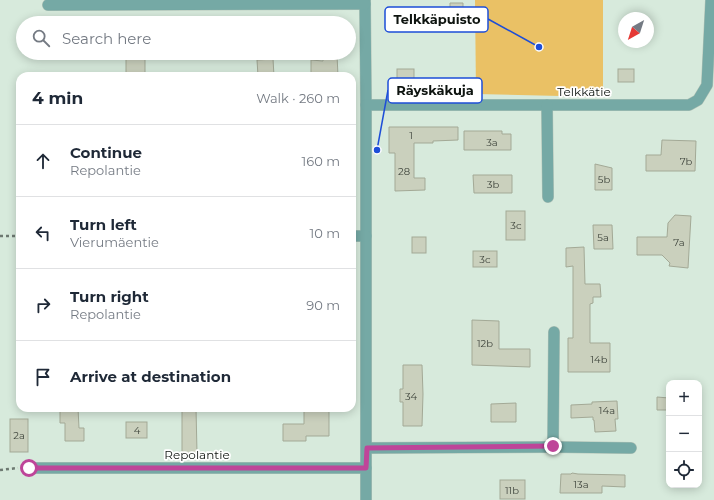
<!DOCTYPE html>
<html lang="en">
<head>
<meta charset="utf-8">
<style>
	body { margin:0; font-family:Montserrat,sans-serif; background:#f2f2f3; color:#1f2937 }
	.controls { position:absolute; right:12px; bottom:12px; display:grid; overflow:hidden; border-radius:8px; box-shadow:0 2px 10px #0003 }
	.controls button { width:36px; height:36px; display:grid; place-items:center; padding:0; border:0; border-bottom:1px solid #e0e1e3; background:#fff; color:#1f2937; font:20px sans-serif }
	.compass { position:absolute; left:618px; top:12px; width:36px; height:36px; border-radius:50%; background:#fff; box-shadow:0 2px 10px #0003; rotate:219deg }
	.stop { position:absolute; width:12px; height:12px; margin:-9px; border:3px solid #be4599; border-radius:50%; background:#fff }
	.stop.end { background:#be4599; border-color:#fff; box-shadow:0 1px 4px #0008 }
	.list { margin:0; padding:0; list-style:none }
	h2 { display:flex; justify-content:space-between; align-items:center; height:52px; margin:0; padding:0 16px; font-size:17px }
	h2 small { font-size:13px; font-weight:400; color:#747a83 }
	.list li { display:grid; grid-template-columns:26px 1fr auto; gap:12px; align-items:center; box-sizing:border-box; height:72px; padding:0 16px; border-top:1px solid #e0e1e3 }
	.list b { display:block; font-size:15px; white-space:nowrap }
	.list p { margin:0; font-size:13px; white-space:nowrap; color:#747a83 }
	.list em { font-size:13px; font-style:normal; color:#747a83 }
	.icon { flex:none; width:22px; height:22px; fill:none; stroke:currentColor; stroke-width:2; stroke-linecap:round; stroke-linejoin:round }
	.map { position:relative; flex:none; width:714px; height:500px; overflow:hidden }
	.search { position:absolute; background:#fff; box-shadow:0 2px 10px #0003; left:16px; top:16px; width:340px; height:44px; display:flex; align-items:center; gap:10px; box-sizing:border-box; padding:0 14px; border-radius:22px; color:#747a83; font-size:15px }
	.panel { position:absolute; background:#fff; box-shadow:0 2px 10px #0003; left:16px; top:72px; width:340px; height:340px; border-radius:12px }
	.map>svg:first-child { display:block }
	.green { fill:#eac165 }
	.building { fill:#cad0bd; stroke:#a3a996 }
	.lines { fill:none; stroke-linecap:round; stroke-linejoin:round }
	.street-casing { stroke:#b3c3b7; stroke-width:12 }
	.path { stroke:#6d7971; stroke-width:2.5; stroke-dasharray:3 3; stroke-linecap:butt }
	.street { stroke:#75a9a5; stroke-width:11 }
	.route { stroke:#be4599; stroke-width:5 }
	.labels { text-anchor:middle; stroke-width:3.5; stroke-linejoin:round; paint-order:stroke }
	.number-label { font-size:10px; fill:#3d433b }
	.street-label { font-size:12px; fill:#0e1410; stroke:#fff }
	.leader { fill:none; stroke:#1d4ed8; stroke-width:1.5 }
	.callout-dot { fill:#1d4ed8; stroke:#fff; stroke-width:1.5 }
	.callout { fill:#fff; stroke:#1d4ed8; stroke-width:1.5 }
	.callout-label { font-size:13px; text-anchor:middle; font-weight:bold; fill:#0e1410 }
</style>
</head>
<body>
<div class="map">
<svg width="714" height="500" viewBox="0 0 714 500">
	<rect width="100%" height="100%" fill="#d7eadc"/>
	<!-- green -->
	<path class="green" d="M475 0H603V97L476 94Z"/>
	<!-- building -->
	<g class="building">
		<path d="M450 3H463V19L450 18Z"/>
		<rect x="126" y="53" width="19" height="23"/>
		<path d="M323 55H337L338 76H311V60L323 61Z"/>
		<path d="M273 59 274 76H258L257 60Z"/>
		<rect x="397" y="69" width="17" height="15"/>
		<rect x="618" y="69" width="16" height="13"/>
		<path d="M389 127H458V140L433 141V143H414V178H425V190L395 191V153H389Z"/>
		<path d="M464 131H502V134H511V150H464Z"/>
		<path d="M662 140 696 141 695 171H646V155H661Z"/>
		<path d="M595 164 612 168V190H595Z"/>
		<path d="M473 175H512V193H474Z"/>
		<rect x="506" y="211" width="19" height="29"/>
		<path d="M675 215 691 216 688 268 669 266 670 263 662 255H637V237H667L668 223Z"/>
		<path d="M593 225H612L613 249H594Z"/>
		<rect x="412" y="237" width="14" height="16"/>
		<path d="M584 247 585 284H600L601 297H593V303L590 304V343H610V372H568V338H573V266L566 267V248Z"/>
		<rect x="473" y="251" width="24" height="16"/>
		<path d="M472 320 499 321V349H530V367L472 365Z"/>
		<path d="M403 365H422L423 394 422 426H403V402H400V389H403Z"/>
		<path d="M657 397 669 398V410H657Z"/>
		<path d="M617 401 618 419H615L616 431 595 432 594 420H593V417L571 418V405L592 404V402Z"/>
		<path d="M516 403V422H491V404Z"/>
		<path d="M60 408H78L79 428H84V441H65V423H60Z"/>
		<path d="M182 408H196L197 453H182Z"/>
		<path d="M304 408H329V436H306V441H283V424H304Z"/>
		<rect x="10" y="419" width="18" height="33"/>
		<rect x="126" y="422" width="21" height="16"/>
		<path d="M572 473 578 474 625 475V487L602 486V493H560L561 474H571Z"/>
		<rect x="500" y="480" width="25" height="19"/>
	</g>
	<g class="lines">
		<defs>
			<g id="street">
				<path d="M365 0 366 105V500"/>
				<path d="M48 5 365 4"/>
				<path d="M366 105H689L698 100 707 85 711 0"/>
				<path d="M547 105 548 197"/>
				<path d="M352 236H366"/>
				<path d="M553 447 554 332"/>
				<path d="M367 448 553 447 631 448"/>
				<path d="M29 468H366"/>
			</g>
		</defs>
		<!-- street casing -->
		<use href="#street" class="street-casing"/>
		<!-- path -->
		<g class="path">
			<path d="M0 236H20"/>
			<path d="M0 470 18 468"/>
		</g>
		<!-- street -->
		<use href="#street" class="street"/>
	</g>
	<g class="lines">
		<!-- route -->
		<path class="route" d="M29 468H366L367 448 553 446"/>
	</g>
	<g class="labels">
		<!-- number labels -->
		<g class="number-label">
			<text x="411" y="139">1</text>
			<text x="492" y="146">3a</text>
			<text x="686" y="165">7b</text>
			<text x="404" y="175">28</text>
			<text x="604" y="183">5b</text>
			<text x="493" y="188">3b</text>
			<text x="516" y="229">3c</text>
			<text x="603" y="241">5a</text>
			<text x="679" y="246">7a</text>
			<text x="485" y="263">3c</text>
			<text x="485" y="347">12b</text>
			<text x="599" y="363">14b</text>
			<text x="411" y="400">34</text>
			<text x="607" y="414">14a</text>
			<text x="137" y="434">4</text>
			<text x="19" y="439">2a</text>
			<text x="581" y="488">13a</text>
			<text x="512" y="494">11b</text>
		</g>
		<!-- street labels -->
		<g class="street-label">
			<text x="584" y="96">Telkkätie</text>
			<text x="197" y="459">Repolantie</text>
		</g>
	</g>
	<!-- callouts -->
	<path class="leader" d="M539 47L488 19M377 150L388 90"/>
	<g class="callout-dot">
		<circle cx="539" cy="47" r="4"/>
		<circle cx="377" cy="150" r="4"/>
	</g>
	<g class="callout">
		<rect x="385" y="7" width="103" height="25" rx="4"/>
		<rect x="388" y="78" width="94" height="25" rx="4"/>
	</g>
	<g class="callout-label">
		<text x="437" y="24">Telkkäpuisto</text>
		<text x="435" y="95">Räyskäkuja</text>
	</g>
</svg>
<div class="controls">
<button>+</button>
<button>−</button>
<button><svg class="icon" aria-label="locate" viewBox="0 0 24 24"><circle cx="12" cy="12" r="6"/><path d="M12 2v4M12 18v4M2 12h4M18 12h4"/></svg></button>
</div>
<svg class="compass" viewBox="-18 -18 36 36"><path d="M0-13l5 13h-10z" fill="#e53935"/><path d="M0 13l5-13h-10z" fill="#747a83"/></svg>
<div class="stop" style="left:29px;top:468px"></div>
<div class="stop end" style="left:553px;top:446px"></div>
<div class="search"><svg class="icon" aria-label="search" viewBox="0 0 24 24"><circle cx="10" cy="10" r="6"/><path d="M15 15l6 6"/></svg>Search here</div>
<section class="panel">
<h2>4 min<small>Walk · 260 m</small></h2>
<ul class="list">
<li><svg class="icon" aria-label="ahead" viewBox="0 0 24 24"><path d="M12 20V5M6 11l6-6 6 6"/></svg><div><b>Continue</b><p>Repolantie</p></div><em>160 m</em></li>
<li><svg class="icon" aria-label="left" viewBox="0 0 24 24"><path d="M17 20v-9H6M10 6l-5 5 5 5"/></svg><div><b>Turn left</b><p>Vierumäentie</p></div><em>10 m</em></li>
<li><svg class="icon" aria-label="right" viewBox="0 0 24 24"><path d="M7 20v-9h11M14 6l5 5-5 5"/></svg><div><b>Turn right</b><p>Repolantie</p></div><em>90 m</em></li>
<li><svg class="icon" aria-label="arrive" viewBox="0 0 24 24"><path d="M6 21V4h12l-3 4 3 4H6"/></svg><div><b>Arrive at destination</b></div></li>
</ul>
</section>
</div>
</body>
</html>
